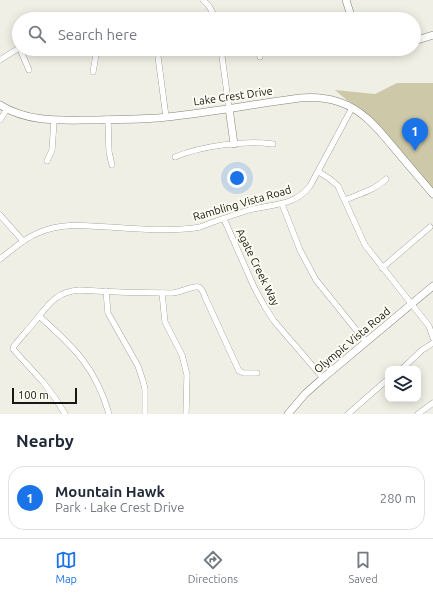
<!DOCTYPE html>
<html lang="en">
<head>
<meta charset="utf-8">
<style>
	body { margin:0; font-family:Ubuntu,sans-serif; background:#f2f2f3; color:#1f2937 }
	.controls { position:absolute; right:12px; bottom:12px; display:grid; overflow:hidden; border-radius:8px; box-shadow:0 2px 10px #0003 }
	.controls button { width:36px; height:36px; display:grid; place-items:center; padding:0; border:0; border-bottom:1px solid #e0e1e3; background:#fff; color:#1f2937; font:20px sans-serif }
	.scale { position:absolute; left:12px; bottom:10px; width:65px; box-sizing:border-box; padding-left:4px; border:2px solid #171713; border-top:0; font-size:11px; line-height:14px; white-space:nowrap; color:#171713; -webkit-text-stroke:3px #fdfcf2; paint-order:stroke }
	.you { position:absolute; left:237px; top:178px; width:14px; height:14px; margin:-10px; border:3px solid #fff; border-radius:50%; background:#1a73e8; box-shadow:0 0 0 6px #1a73e833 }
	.badge { display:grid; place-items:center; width:26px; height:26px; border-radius:50%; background:#1a73e8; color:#fff; font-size:13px; font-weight:700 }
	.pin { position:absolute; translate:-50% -33px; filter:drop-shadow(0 1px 2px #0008) }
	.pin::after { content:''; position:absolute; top:21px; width:14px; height:12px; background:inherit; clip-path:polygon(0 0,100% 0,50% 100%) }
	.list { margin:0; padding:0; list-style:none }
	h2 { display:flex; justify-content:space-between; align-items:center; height:52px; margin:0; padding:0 16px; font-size:17px }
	h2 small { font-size:13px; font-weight:400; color:#747a83 }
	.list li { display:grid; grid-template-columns:26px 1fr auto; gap:12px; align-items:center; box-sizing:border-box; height:64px; margin:0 8px 8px; padding:0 8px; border:1px solid #e0e1e3; border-radius:16px }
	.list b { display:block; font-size:15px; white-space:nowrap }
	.list p { margin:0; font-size:13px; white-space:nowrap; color:#747a83 }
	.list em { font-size:13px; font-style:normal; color:#747a83 }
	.icon { flex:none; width:22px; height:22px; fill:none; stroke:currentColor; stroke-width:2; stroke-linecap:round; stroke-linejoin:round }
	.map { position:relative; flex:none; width:433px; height:414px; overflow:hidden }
	.search { position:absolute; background:#fff; box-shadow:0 2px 10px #0003; left:12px; right:12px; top:12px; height:44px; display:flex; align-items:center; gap:10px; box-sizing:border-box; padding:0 14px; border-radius:22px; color:#747a83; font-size:15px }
	.sheet { height:124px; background:#fff }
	nav { display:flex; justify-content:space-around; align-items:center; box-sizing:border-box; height:56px; border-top:1px solid #e0e1e3; background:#fff; font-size:11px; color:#747a83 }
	nav a { display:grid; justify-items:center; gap:2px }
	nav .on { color:#1a73e8 }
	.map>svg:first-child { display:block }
	.green { fill:#cdc8a8 }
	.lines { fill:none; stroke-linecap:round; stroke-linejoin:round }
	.minor-casing { stroke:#838279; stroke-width:6 }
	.tertiary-casing { stroke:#838279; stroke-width:8 }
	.secondary-casing { stroke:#838279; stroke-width:8 }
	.minor { stroke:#fff; stroke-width:5.5 }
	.tertiary { stroke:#fff; stroke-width:7 }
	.secondary { stroke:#fff; stroke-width:7 }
	.labels { text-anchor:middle; stroke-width:4; stroke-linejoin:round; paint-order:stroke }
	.street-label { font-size:11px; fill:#171713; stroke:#fdfcf2 }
</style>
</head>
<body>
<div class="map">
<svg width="433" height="414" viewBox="0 0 433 414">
	<rect width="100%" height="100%" fill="#f0efe5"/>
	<!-- green -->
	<path class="green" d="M397 83H433V194L372 122 335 90 375 94Z"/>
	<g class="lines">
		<defs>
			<g id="minor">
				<path d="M203 0 209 6 216 19"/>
				<path d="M20 49 29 70"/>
				<path d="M157 49 166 117"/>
				<path d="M221 49 229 108"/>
				<path d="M258 49 260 57"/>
				<path d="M0 60 19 48"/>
				<path d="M93 72 97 49"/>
				<path d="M108 119 109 152 112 165"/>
				<path d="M0 120 7 109"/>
				<path d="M175 157C201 146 245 140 273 144"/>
				<path d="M47 161 52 150 54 121"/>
				<path d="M319 172 330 179 338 186 365 245 425 321 429 326 433 338"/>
				<path d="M345 200C359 194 375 190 386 179"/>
				<path d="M282 204 300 250 316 280 366 342"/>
				<path d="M0 215 23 241"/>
				<path d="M224 219 254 287 265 307 274 321 323 378"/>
				<path d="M0 259C12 250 23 239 38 233 60 223 84 225 108 227 135 229 174 232 200 227 216 221 233 215 249 210 272 204 295 206 310 186L352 108"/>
				<path d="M382 268 430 227"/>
				<path d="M106 291 108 313 138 366 143 381 145 389V414"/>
				<path d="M162 293 165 322 182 355 187 375 186 414"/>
				<path d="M39 316C74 347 96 368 109 414"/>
				<path d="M402 369 422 350 433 343"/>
				<path d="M65 414 55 398 43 382 13 349 14 346C21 337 29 329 36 320 49 304 56 292 79 290 109 292 141 293 172 293 179 293 194 285 199 287 202 289 204 294 205 297L239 371 244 373H257"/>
				<path d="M348 414 388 379"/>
				<path d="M418 414 433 403"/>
			</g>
			<g id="tertiary">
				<path d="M346 0 352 19"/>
				<path d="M414 41 433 35"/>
				<path d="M229 108 234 144"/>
				<path d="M288 414 305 394 323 378 433 286"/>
			</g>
			<path id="secondary" d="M0 105C29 123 61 120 94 120 118 119 143 120 167 117 211 112 255 104 300 98 313 97 327 98 339 102 365 110 382 134 399 154 410 167 422 181 433 194"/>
		</defs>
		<!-- minor casing -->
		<use href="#minor" class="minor-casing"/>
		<!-- tertiary casing -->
		<use href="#tertiary" class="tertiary-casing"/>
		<!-- secondary casing -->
		<use href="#secondary" class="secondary-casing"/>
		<!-- minor -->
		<use href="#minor" class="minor"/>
		<!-- tertiary -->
		<use href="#tertiary" class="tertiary"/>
		<!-- secondary -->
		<use href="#secondary" class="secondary"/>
	</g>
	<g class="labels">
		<!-- street labels -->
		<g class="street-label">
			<text transform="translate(233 96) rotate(-8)" y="4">Lake Crest Drive</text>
			<text transform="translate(242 203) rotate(-16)" y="4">Rambling Vista Road</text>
			<text transform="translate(258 267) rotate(64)" y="4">Agate Creek Way</text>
			<text transform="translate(352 340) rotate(-40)" y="4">Olympic Vista Road</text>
		</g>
	</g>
</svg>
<div class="controls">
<button><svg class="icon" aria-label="layers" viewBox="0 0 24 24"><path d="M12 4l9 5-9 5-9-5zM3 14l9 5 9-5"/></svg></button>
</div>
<div class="scale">100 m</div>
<div class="you"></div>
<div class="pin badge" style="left:415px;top:151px">1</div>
<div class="search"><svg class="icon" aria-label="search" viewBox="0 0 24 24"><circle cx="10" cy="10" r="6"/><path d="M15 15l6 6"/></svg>Search here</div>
</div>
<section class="sheet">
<h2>Nearby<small></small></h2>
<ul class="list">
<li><span class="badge">1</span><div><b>Mountain Hawk</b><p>Park · Lake Crest Drive</p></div><em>280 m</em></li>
</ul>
</section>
<nav>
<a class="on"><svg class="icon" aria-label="map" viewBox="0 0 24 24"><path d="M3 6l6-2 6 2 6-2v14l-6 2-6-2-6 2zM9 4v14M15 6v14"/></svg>Map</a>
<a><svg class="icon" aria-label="directions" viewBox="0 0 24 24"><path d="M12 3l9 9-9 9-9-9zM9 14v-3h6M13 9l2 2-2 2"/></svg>Directions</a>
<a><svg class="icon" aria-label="saved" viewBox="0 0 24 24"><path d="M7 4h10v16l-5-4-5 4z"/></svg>Saved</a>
</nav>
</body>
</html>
